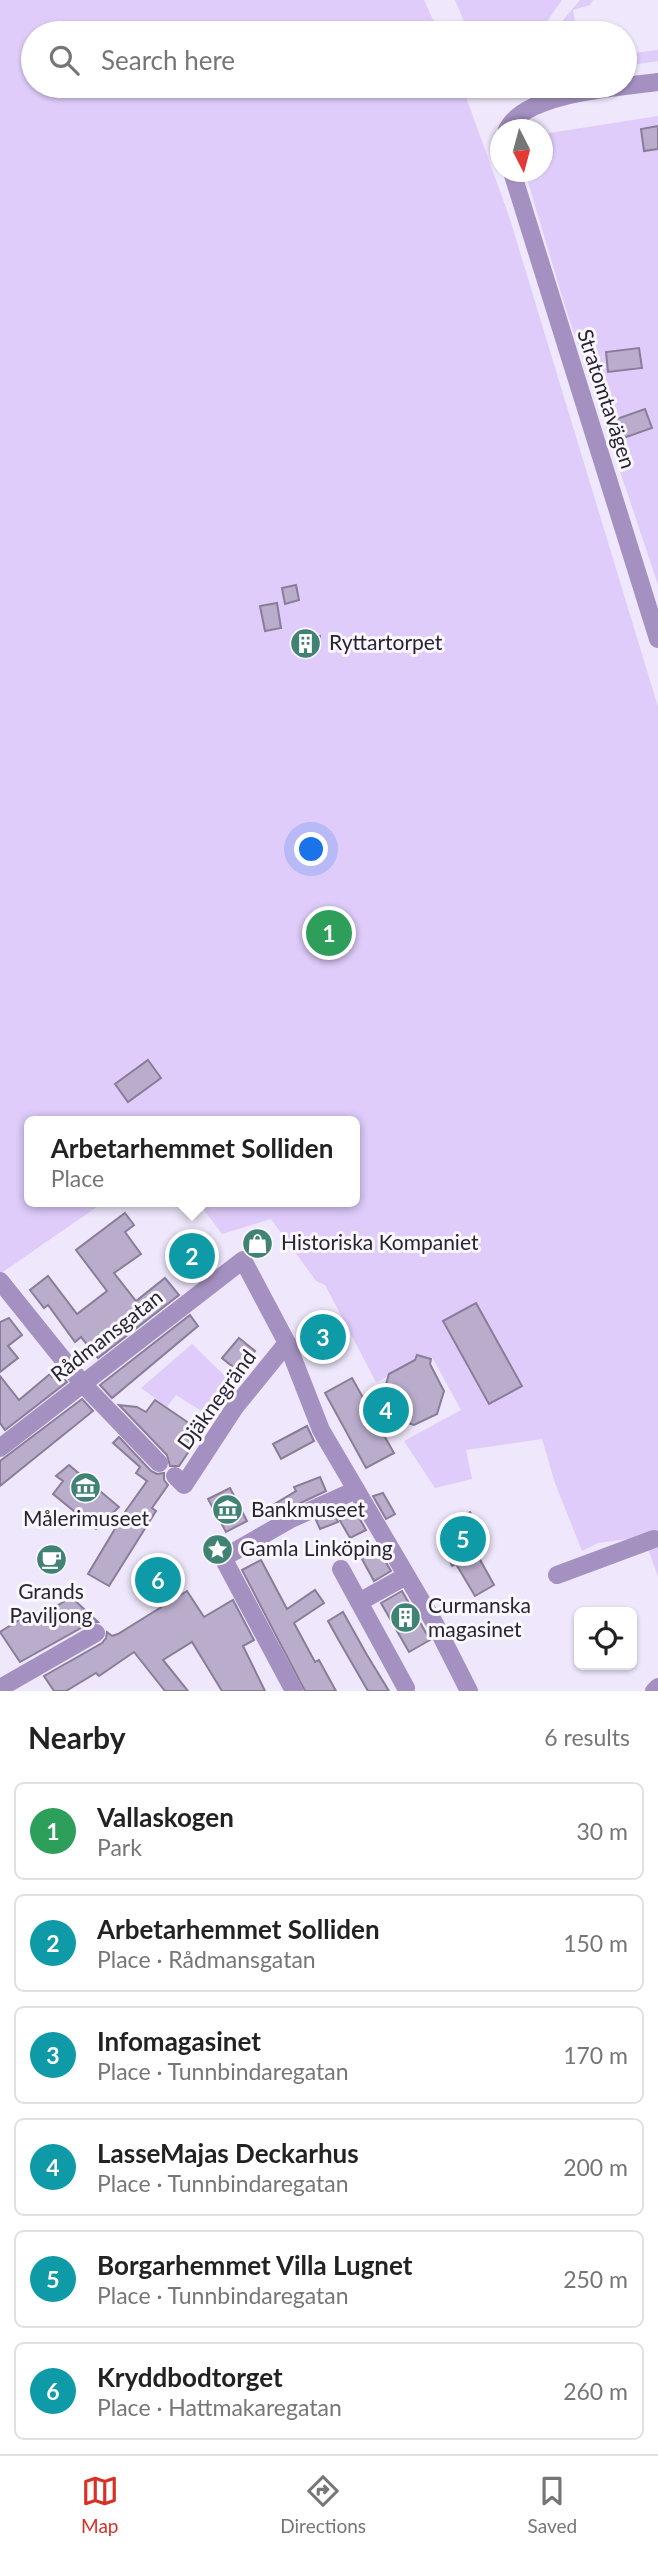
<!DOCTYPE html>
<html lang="en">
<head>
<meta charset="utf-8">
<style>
	body { margin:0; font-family:Lato,sans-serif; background:#f6f6f6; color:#222 }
	.controls { position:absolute; right:21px; bottom:21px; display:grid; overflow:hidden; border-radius:10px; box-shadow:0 2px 5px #0004 }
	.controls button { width:63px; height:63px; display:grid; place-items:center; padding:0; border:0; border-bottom:2px solid #e0e0e0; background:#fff; color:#222; font:35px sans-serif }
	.compass { position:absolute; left:490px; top:119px; width:63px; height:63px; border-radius:50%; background:#fff; box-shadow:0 2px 5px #0004; rotate:174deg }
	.you { position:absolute; left:312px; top:850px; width:24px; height:24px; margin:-18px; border:5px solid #fff; border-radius:50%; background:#1a73e8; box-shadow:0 0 0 10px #1a73e833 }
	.badge { display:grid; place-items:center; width:46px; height:46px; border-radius:50%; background:#d93025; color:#fff; font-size:23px; font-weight:700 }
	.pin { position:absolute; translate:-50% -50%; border:4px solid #fff; box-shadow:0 2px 7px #0006 }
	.popup { position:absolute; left:24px; top:1116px; width:336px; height:91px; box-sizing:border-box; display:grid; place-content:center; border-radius:10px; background:#fff; filter:drop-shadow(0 2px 5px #0005); font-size:23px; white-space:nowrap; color:#767676 }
	.popup b { font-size:26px; color:#222 }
	.popup::after { content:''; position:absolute; left:50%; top:100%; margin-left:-14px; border:14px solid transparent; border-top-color:#fff }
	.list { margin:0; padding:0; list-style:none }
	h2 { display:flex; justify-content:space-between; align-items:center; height:91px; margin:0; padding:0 28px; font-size:30px }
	h2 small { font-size:23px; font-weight:400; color:#767676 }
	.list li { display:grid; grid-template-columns:46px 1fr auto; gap:21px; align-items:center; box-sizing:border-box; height:98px; margin:0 14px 14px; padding:0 14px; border:2px solid #e0e0e0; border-radius:10px }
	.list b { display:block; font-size:26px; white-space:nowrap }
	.list p { margin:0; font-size:23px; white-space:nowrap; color:#767676 }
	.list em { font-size:23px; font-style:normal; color:#767676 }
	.icon { flex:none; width:38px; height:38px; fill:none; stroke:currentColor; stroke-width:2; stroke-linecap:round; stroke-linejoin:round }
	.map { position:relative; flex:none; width:658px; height:1691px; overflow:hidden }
	.search { position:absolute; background:#fff; box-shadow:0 2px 5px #0004; left:21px; right:21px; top:21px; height:77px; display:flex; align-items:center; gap:18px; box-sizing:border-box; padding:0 24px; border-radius:38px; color:#767676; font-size:26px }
	.sheet { height:763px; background:#fff }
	nav { display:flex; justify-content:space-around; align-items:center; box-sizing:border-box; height:98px; border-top:2px solid #e0e0e0; background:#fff; font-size:19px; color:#767676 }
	nav a { display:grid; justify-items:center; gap:4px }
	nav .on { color:#d93025 }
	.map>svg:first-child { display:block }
	.green { fill:#dfccfa }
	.building { fill:#b9adcb; stroke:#897d99; stroke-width:2 }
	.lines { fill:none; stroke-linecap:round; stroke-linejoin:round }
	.minor { stroke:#a591c1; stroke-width:18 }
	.labels { text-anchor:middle; stroke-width:6; stroke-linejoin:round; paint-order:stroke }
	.street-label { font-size:21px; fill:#292430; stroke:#faf7fe }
	.poi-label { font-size:21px; fill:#292430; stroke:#faf7fe; text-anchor:start }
</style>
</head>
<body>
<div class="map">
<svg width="658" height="1691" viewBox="0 0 658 1691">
	<rect width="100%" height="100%" fill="#efe7fb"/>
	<!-- green -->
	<g class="green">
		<path d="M0 0H424L439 33H33V86H462L509 216 658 707V1577L644 1537 598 1543 582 1551 555 1483 542 1439 466 1450 472 1479 435 1488 404 1441 461 1410 432 1357 376 1382 325 1285 316 1281 271 1219 222 1234 198 1202H355V1121H29V1202H104L0 1274Z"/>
		<path d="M455 0H562L539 33H469Z"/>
		<path d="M580 0H593L590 5 573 10 577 33H552Z"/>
		<path d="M658 50V61L625 66V54Z"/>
		<path d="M529 86H567L563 89 518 98 506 95Z"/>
		<path d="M658 116V585L565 306 525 172H542L543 134Z"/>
		<path d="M192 1344 232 1383 211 1417 176 1395 167 1407 141 1388Z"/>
	</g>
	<!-- building -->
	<g class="building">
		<path d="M658 126V149L644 151 641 129Z"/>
		<path d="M639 348 642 368 608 372 606 352Z"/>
		<path d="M645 409 652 428 615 441 608 422Z"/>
		<path d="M296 585 299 600 285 604 282 588Z"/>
		<path d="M277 603 281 628 265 631 260 606Z"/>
		<path d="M295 635 320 636 317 651 293 650Z"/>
		<path d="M148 1060 161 1078 128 1102 115 1084Z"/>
		<path d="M125 1213 134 1225 125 1232 141 1254 114 1273 136 1301 165 1278 179 1295 98 1358 81 1337 75 1342 48 1305 44 1308 30 1290 48 1276 77 1314 107 1291 76 1250Z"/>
		<path d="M195 1239 209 1257 189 1273 175 1255Z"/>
		<path d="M476 1303 522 1386 489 1404 443 1321Z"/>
		<path d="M324 1312 345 1350 322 1362 302 1325Z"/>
		<path d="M190 1315 198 1326 112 1398 100 1385Z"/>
		<path d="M9 1318 22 1335 8 1346 18 1358 0 1372V1322Z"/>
		<path d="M239 1338 255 1351 238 1371 222 1358Z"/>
		<path d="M417 1355 431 1359 430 1364 444 1391 437 1414 414 1425 377 1414 389 1374 415 1360Z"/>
		<path d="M59 1372 67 1382 5 1430 0 1423V1376L19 1400 50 1374 52 1377Z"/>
		<path d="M352 1378 394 1453 366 1468 325 1393Z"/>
		<path d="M82 1399 93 1411 0 1486V1461Z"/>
		<path d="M155 1400 202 1432 179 1466H170L167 1455 119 1405 137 1407 146 1412Z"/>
		<path d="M307 1426 314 1441 281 1459 273 1444Z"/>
		<path d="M119 1437 151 1471 157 1474 164 1473V1480L168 1485 152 1508 156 1511 109 1586 88 1574 125 1512 147 1481 136 1473 140 1467 113 1443Z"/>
		<path d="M69 1465 119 1507 96 1529 53 1494 63 1481 56 1476Z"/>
		<path d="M320 1477 326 1491 267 1519 263 1511 296 1491 294 1487Z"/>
		<path d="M230 1488 247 1521 226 1532 208 1499Z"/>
		<path d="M383 1493 395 1514 386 1519 373 1496Z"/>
		<path d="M352 1505 366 1530 350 1538 335 1512Z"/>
		<path d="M334 1512 338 1522 320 1529 316 1520Z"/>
		<path d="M470 1512 486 1540 473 1547 494 1585 475 1596 456 1564 452 1566 440 1538 441 1528Z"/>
		<path d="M378 1549 391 1571 374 1581 362 1559Z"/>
		<path d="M261 1560 287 1609 315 1590 324 1603 294 1623 315 1662 319 1660 336 1691H305L242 1570Z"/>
		<path d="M187 1591 204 1617 233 1600 254 1640 243 1646 265 1691H222L192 1642 163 1660 188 1691H165L134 1652 99 1676 96 1673 66 1691H54L44 1676 102 1643 106 1638 107 1632 112 1636 118 1634Z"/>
		<path d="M402 1591 430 1640 409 1652 381 1603Z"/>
		<path d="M71 1597 98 1622 90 1623 20 1662 0 1632 26 1616 30 1623Z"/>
		<path d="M343 1612 367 1655 389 1691H368L342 1646 328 1621Z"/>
	</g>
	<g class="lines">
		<!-- minor -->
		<g class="minor">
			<path d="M507 130C524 92 622 87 658 82"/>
			<path d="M512 172 658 639"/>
			<path d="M0 1281 82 1383 159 1463"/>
			<path d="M0 1448 243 1260 287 1343 321 1430 435 1624 469 1691"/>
			<path d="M175 1476 184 1485 235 1407 287 1343"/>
			<path d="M341 1569 406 1688"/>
			<path d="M557 1575 654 1539"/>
			<path d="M359 1602 406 1576"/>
			<path d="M0 1688 96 1633"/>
			<path d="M294 1691 223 1558 291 1519 356 1490"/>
			<path d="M654 1691 658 1687"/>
		</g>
	</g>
	<!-- icons -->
	<defs>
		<symbol id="building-disc" viewBox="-11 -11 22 22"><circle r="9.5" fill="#408374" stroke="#faf7fe"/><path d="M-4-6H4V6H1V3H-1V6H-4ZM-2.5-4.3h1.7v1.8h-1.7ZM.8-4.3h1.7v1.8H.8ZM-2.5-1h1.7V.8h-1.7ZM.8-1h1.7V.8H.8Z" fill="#fff"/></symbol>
		<symbol id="shop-disc" viewBox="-11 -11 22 22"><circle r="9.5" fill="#408374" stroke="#faf7fe"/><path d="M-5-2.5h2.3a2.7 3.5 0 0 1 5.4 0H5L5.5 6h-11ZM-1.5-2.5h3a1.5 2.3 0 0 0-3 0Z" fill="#fff"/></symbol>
		<symbol id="museum-disc" viewBox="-11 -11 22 22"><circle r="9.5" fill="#408374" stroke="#faf7fe"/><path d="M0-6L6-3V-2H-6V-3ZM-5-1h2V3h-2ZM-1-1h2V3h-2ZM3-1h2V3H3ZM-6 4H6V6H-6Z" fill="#fff"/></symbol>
		<symbol id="sight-disc" viewBox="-11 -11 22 22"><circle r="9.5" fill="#408374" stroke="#faf7fe"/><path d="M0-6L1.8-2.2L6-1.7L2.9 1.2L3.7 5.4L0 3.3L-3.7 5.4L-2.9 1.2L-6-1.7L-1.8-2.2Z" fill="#fff"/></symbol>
		<symbol id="cafe-disc" viewBox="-11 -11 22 22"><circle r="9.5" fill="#408374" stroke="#faf7fe"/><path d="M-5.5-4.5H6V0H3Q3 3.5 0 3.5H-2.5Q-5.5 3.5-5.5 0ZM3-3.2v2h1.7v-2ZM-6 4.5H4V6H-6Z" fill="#fff"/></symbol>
	</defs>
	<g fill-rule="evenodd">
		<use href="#building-disc" x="288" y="626" width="35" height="35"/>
		<use href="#shop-disc" x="240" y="1226" width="35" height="35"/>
		<use href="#museum-disc" x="68" y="1470" width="35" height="35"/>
		<use href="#museum-disc" x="210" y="1492" width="35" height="35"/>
		<use href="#sight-disc" x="200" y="1532" width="35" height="35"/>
		<use href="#cafe-disc" x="34" y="1542" width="35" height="35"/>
		<use href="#building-disc" x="388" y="1600" width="35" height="35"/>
	</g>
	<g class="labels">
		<!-- street labels -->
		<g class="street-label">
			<text transform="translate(606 399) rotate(72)" y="7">Stratomtavägen</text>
			<text transform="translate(107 1336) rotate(-38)" y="7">Rådmansgatan</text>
			<text transform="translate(217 1400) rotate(-54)" y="7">Djäknegränd</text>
		</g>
		<!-- poi labels -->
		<g class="poi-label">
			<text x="329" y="650">Ryttartorpet</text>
			<text x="281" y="1250">Historiska Kompaniet</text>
			<text x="251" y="1517">Bankmuseet</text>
			<text x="86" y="1526" text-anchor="middle">Målerimuseet</text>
			<text x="240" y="1556">Gamla Linköping</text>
			<text x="51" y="1599" text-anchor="middle">Grands<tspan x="51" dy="24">Paviljong</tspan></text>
			<text x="428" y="1613">Curmanska<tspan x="428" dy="24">magasinet</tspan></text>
		</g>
	</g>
</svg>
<div class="controls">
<button><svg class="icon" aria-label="locate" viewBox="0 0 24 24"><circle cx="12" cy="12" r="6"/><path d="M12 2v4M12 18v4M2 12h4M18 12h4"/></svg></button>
</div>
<svg class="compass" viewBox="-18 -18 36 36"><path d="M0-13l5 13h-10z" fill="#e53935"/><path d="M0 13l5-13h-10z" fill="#767676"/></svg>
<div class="you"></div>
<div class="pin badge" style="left:329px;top:933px;background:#2e9e5b">1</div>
<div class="pin badge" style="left:192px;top:1256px;background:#0f9aa8">2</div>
<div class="popup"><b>Arbetarhemmet Solliden</b>Place</div>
<div class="pin badge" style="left:323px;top:1337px;background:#0f9aa8">3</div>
<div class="pin badge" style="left:386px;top:1410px;background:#0f9aa8">4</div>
<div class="pin badge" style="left:463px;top:1539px;background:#0f9aa8">5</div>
<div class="pin badge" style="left:158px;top:1580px;background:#0f9aa8">6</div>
<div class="search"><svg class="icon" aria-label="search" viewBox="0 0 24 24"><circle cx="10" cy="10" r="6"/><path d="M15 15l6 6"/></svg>Search here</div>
</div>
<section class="sheet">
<h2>Nearby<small>6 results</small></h2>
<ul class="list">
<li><span class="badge" style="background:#2e9e5b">1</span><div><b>Vallaskogen</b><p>Park</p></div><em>30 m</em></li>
<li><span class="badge" style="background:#0f9aa8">2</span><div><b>Arbetarhemmet Solliden</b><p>Place · Rådmansgatan</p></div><em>150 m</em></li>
<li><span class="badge" style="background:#0f9aa8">3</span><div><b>Infomagasinet</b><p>Place · Tunnbindaregatan</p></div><em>170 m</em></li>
<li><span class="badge" style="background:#0f9aa8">4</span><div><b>LasseMajas Deckarhus</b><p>Place · Tunnbindaregatan</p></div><em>200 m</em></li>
<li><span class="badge" style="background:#0f9aa8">5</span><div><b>Borgarhemmet Villa Lugnet</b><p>Place · Tunnbindaregatan</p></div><em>250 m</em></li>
<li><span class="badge" style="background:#0f9aa8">6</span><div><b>Kryddbodtorget</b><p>Place · Hattmakaregatan</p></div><em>260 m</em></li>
</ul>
</section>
<nav>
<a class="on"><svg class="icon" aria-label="map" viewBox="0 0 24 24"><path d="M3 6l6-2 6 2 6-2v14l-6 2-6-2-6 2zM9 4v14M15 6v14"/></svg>Map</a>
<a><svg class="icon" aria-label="directions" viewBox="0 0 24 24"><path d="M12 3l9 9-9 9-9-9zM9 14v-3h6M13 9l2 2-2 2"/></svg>Directions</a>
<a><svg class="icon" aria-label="saved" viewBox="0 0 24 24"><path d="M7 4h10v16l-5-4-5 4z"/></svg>Saved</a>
</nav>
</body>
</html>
